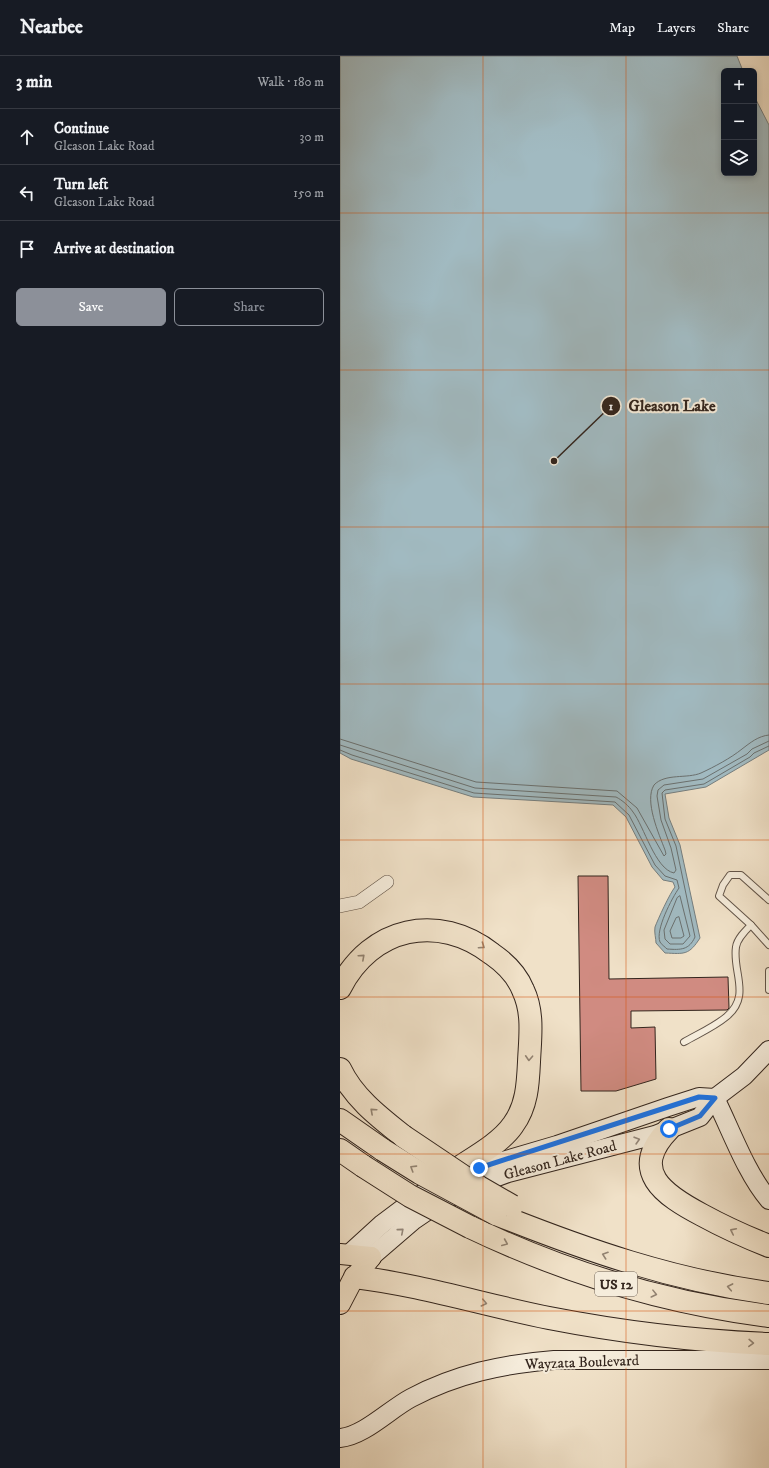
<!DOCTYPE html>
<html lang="en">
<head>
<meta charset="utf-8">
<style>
	body { margin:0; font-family:"IM FELL DW Pica",serif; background:#20242c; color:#f1f3f6 }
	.controls { position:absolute; right:12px; top:12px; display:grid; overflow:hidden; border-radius:6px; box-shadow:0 2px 6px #0003 }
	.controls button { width:36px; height:36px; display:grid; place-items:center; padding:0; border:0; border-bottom:1px solid #363941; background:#171b24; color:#f1f3f6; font:20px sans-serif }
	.stop { position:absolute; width:12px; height:12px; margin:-9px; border:3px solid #1a73e8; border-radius:50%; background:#fff }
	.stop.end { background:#1a73e8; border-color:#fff; box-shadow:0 1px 4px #0008 }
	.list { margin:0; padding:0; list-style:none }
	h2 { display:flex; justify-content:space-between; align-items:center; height:52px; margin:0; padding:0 16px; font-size:17px }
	h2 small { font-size:13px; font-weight:400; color:#9ea1a6 }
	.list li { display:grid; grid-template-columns:26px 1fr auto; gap:12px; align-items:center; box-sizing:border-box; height:56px; padding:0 16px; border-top:1px solid #363941 }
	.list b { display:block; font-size:15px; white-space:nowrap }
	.list p { margin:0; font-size:13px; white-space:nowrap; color:#9ea1a6 }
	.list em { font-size:13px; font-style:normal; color:#9ea1a6 }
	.actions { display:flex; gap:8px; padding:12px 16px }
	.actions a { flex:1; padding:9px 0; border:1px solid #8c9099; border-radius:6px; text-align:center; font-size:14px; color:#8c9099 }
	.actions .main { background:#8c9099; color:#fff }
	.icon { flex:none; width:22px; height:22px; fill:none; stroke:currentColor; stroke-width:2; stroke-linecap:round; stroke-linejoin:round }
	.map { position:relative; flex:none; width:429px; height:1412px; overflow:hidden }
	header { display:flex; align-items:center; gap:24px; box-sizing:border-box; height:56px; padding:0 20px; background:#171b24; border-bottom:1px solid #363941 }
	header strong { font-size:19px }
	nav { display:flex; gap:22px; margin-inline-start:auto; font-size:14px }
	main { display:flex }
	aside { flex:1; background:#171b24 }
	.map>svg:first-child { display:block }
	.water { fill:#a1bac1; stroke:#757e7f }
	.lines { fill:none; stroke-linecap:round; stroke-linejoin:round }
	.shore { stroke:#6a706f; stroke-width:1 }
	.building { fill:#d08b81; stroke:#33251d }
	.lane-casing { stroke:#625448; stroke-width:8 }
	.street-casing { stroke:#625448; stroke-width:14 }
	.secondary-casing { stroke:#33251d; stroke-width:20 }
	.primary-casing { stroke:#33251d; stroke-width:22 }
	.highway-casing { stroke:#33251d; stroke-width:24 }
	.lane { stroke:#f5ecdb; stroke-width:6 }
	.street { stroke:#f5ecdb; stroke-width:13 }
	.secondary { stroke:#f5ecdb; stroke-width:18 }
	.primary { stroke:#f0e1c8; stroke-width:20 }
	.highway { stroke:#f0e1c8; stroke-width:22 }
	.highway-bridge-casing { stroke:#33251d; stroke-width:24; stroke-linecap:butt }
	.highway-bridge { stroke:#f0e1c8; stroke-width:22 }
	.oneway { stroke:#928372 }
	.oneway2 { stroke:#94887c }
	.route { stroke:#1a73e8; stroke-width:5 }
	.grid { fill:none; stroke:#d6540e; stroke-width:1; stroke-opacity:0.55 }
	.labels { text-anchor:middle; stroke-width:4; stroke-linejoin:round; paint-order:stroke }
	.shield { fill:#f5ecdb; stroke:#6d6156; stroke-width:1 }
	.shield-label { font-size:14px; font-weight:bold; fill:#33251d }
	.street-label { font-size:15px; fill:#33251d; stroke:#f5ecdb }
	.leader { fill:none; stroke:#33251d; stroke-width:1.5 }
	.callout-dot { fill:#33251d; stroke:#f5ecdb; stroke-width:1.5 }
	.mark-label { font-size:12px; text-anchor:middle; font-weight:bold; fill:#fff }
	.callout-label { font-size:16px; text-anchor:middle; font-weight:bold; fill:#33251d; stroke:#f5ecdb; stroke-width:4; stroke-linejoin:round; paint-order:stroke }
</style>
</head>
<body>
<header>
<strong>Nearbee</strong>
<nav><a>Map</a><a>Layers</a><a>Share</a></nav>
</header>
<main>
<aside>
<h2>3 min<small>Walk · 180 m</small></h2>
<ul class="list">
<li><svg class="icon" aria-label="ahead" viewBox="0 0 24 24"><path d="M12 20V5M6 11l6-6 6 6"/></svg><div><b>Continue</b><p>Gleason Lake Road</p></div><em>30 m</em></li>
<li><svg class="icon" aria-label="left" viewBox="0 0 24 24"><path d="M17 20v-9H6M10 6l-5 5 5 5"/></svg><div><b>Turn left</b><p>Gleason Lake Road</p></div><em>150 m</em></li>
<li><svg class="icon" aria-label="arrive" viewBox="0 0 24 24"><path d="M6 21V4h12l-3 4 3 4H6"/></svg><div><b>Arrive at destination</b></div></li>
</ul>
<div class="actions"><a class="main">Save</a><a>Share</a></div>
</aside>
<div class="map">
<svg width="429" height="1412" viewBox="0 0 429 1412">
	<rect width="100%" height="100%" fill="#f0e1c8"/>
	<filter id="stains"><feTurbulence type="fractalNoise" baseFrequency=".005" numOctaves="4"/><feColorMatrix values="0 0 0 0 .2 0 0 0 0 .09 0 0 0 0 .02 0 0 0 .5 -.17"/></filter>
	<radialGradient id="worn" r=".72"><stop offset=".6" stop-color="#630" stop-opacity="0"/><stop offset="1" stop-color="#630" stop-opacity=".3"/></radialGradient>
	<!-- water -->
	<path class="water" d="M0 0H397L403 15H384V117H414V40L429 69V694L366 731 325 738 329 762 340 789 360 882C349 899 345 898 325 897L316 887C316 883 314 876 315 871 318 863 330 837 335 831L333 826 323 824 312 811 286 761 273 749 133 741 11 703 0 697Z"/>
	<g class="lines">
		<!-- shore -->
		<g class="shore">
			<path d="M0 683 136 726 277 735 297 752 324 800 326 798 325 794C319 778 304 745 314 729 325 717 347 723 361 717 374 711 391 702 402 693 410 687 418 680 429 679"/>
			<path d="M0 689 135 732 276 741C282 744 289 750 293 756 304 770 315 813 334 817L336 814 331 792 321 764 317 740 318 734 324 729 363 723 407 698 412 693 429 685"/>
			<path d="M0 694 12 699 134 737 275 746 289 759 315 809 325 820 337 824 339 832C332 842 315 874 320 886 321 888 325 891 327 893 341 894 349 894 355 881L336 790 325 763 322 737 325 734 364 728 410 701 414 697 429 690"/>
			<path d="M340 840 350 880 343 888H330L325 883 324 874 337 842Z"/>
			<path d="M339 861 344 880 341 882H332L330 875 336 862Z"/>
		</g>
	</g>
	<!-- building -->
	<path class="building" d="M238 820H268L269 923 388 921 389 952 387 954 291 955V972L315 971 316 1023 276 1035H241Z"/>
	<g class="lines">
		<defs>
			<g id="lane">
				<path d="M429 844 401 819H390L383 829 379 840 411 869 429 889"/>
				<path d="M429 915V934"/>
				<path d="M344 986C358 978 374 971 386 961 412 940 392 916 396 891 397 883 405 875 411 869"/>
			</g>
			<path id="street" d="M0 850 19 846 47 826"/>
			<g id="secondary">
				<path d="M375 1042C391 1074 406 1117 429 1144"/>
				<path d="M8 1199 42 1168 90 1132 139 1112 217 1089 328 1051 359 1041 375 1042"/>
				<path d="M31 1201 74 1164 99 1147 130 1131 168 1117 315 1079 360 1061 375 1042 404 1020 429 994"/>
				<path d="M0 1382C24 1380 50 1353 71 1342 116 1318 163 1308 214 1304H429"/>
			</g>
			<g id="primary">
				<path d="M0 1198 31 1201"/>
				<path d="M0 1248 12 1225 31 1201"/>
			</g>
			<g id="highway">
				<path d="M0 932C31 871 98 856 152 898 165 907 177 919 183 934 194 957 190 982 189 1006 188 1028 187 1050 173 1069 158 1091 121 1108 99 1125"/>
				<path d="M0 1013C13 1041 39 1061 63 1080"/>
				<path d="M0 1064 43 1094"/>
				<path d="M329 1073C288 1115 324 1139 362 1159 384 1171 406 1181 429 1190"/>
				<path d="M0 1094 23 1110"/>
				<path d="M156 1158C246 1194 332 1224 429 1237"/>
				<path d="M130 1171C224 1216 325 1247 429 1260"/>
				<path d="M15 1221C81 1229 144 1249 209 1262 281 1276 355 1285 429 1288"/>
			</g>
		</defs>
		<!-- lane casing -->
		<use href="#lane" class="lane-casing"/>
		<!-- street casing -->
		<use href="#street" class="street-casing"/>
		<!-- secondary casing -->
		<use href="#secondary" class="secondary-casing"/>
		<!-- primary casing -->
		<use href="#primary" class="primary-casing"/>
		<!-- highway casing -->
		<use href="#highway" class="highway-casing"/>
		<!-- lane -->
		<use href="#lane" class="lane"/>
		<!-- street -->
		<use href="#street" class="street"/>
		<!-- secondary -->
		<use href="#secondary" class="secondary"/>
		<!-- primary -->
		<use href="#primary" class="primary"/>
		<!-- highway -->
		<use href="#highway" class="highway"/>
		<defs>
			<g id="highway-bridge">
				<path d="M63 1080 139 1131 172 1150"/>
				<path d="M43 1094 80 1117 156 1158"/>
				<path d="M23 1110 70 1140 130 1171"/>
			</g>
		</defs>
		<!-- highway-bridge casing -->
		<use href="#highway-bridge" class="highway-bridge-casing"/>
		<!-- highway-bridge -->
		<use href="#highway-bridge" class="highway-bridge"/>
	</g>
	<!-- one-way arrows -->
	<defs><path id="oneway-chevron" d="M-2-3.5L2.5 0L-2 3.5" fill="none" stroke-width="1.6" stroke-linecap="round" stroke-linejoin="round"/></defs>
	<g class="oneway">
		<use href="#oneway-chevron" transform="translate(142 890) rotate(34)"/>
		<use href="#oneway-chevron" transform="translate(22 901) rotate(-42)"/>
		<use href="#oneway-chevron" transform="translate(189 1002) rotate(93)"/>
		<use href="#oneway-chevron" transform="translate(33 1055) rotate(-138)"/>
		<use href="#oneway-chevron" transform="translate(73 1112) rotate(-148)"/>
		<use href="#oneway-chevron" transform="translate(393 1175) rotate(-154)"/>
		<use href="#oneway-chevron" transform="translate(165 1187) rotate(23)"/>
		<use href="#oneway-chevron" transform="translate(265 1199) rotate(-161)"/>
		<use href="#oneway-chevron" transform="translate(390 1231) rotate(-169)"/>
		<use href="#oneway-chevron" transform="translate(314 1238) rotate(14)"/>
		<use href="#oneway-chevron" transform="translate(144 1247) rotate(13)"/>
		<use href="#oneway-chevron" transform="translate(411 1287) rotate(2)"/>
	</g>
	<g class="oneway2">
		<use href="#oneway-chevron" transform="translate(297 1084) rotate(-16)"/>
		<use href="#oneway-chevron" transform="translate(61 1175) rotate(-41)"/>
	</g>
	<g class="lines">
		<!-- route -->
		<path class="route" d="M139 1112 359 1041 375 1042 360 1060 329 1073"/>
	</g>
	<!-- grid -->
	<path class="grid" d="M143 0V1412M286 0V1412M0 157H429M0 314H429M0 471H429M0 628H429M0 784H429M0 941H429M0 1098H429M0 1255H429"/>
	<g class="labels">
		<!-- shield labels -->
		<rect class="shield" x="255" y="1216" width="42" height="24" rx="3"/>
		<g class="shield-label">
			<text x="276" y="1233">US 12</text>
		</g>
		<!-- street labels -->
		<g class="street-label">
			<text transform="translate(220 1104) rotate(-15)" y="5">Gleason Lake Road</text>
			<text transform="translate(242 1306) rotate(-2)" y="5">Wayzata Boulevard</text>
		</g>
	</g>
	<!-- callouts -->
	<path class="leader" d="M214 405L271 350"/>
	<g class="callout-dot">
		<circle cx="214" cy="405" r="4"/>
		<circle cx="271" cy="350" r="10"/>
	</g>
	<g class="mark-label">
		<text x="271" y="354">1</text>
	</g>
	<g class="callout-label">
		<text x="332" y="355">Gleason Lake</text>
	</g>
	<rect width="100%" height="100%" filter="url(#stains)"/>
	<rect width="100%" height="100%" fill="url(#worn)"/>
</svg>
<div class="controls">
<button>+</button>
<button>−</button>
<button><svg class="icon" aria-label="layers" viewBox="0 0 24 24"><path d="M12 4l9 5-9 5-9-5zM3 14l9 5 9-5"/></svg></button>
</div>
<div class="stop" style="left:329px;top:1073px"></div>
<div class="stop end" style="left:139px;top:1112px"></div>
</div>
</main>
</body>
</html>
